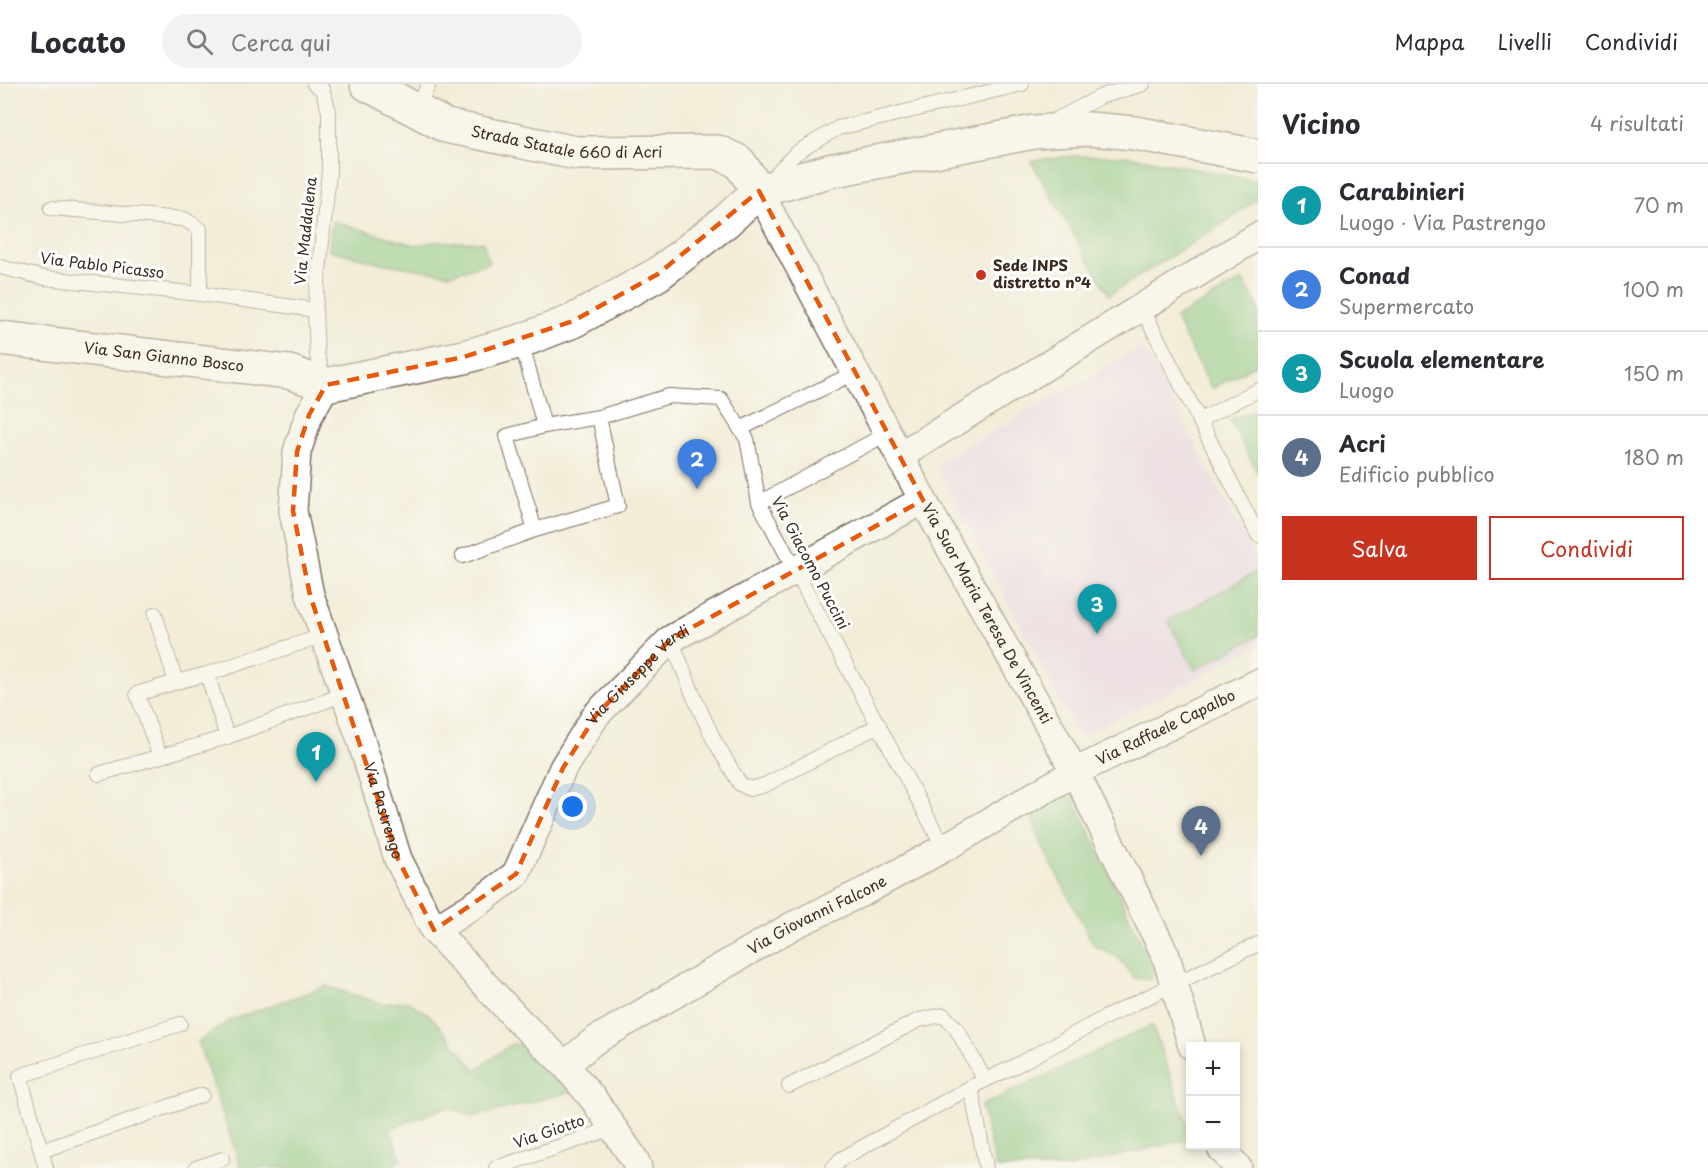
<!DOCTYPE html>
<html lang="it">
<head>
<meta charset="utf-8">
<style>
	body { margin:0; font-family:"Playpen Sans",sans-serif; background:#f2f2f3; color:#2b2b33 }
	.controls { position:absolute; right:18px; bottom:18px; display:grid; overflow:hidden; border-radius:0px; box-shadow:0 3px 9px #0003 }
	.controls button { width:54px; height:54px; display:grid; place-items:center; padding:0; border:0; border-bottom:2px solid #e1e1e2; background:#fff; color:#2b2b33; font:30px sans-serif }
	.you { position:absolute; left:573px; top:723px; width:21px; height:21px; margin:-15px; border:4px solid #fff; border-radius:50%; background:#1a73e8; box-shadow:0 0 0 9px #1a73e833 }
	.badge { display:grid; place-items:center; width:39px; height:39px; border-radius:50%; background:#c8321e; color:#fff; font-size:20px; font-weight:700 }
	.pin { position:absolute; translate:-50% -50px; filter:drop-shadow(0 2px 3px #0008) }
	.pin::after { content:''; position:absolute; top:32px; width:21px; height:18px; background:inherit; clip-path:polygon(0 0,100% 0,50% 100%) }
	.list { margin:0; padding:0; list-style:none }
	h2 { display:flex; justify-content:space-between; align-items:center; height:78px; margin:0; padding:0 24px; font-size:26px }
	h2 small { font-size:20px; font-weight:400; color:#7c7c81 }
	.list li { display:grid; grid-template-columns:39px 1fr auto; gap:18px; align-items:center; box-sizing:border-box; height:84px; padding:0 24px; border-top:2px solid #e1e1e2 }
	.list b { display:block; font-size:22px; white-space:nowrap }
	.list p { margin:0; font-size:20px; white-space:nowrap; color:#7c7c81 }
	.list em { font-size:20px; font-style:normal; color:#7c7c81 }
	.actions { display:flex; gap:12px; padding:18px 24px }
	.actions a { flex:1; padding:14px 0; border:2px solid #c8321e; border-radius:0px; text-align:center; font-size:21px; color:#c8321e }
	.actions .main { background:#c8321e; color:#fff }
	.icon { flex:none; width:33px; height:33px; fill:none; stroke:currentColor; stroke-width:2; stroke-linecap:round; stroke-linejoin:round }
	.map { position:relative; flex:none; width:1258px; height:1084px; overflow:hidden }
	header { display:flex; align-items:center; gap:36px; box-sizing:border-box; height:84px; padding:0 30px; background:#fff; border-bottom:2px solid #e1e1e2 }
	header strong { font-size:28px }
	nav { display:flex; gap:33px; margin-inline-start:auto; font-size:21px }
	.search { width:420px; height:54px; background:#f2f2f3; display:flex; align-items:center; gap:15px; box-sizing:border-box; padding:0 21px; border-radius:33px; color:#7c7c81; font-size:22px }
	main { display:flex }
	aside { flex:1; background:#fff }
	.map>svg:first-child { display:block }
	.built { fill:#e7d2ef }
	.green { fill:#82c883; stroke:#5e7950; stroke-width:1.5 }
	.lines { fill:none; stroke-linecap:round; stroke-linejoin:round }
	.lane-casing { stroke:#7b6e5f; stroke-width:16 }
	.street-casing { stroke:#7b6e5f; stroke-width:30 }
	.secondary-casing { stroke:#7b6e5f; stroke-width:36 }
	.lane { stroke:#fff; stroke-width:14 }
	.street { stroke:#fff; stroke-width:27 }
	.secondary { stroke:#fff; stroke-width:33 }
	.marked { fill:none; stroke:#e8590c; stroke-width:4.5; stroke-dasharray:12 8; stroke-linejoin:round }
	.poi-dot { fill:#c8321e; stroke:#fff; stroke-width:2 }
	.labels { text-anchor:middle; stroke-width:6; stroke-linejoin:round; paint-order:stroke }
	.street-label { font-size:15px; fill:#3b2a1e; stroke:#fff }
	.poi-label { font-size:15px; font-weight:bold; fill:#3b2a1e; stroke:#fff; text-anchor:start }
</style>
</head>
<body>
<header>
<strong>Locato</strong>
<div class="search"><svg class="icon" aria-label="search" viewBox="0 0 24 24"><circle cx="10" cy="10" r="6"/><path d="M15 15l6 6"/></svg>Cerca qui</div>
<nav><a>Mappa</a><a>Livelli</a><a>Condividi</a></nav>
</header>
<main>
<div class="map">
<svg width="1258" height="1084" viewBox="0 0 1258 1084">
	<rect width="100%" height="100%" fill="#fff"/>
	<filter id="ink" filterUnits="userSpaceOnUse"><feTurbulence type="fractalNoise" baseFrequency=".0167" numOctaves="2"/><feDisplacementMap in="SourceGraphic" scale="12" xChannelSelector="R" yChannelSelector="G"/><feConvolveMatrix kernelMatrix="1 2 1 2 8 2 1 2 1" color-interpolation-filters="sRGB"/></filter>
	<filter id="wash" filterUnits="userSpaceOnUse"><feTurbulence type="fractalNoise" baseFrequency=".008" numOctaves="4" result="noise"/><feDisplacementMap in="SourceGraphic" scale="24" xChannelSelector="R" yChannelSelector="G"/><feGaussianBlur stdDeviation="1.35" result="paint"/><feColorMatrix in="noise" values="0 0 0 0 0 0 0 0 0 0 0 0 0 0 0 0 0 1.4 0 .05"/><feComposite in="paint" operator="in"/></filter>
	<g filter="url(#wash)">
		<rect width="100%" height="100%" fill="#f3edd8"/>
		<!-- built -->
		<path class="built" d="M1143 262 1258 479V561L1188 599 1079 653 935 380Z"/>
		<!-- green -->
		<g class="green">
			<path d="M1071 72H1130L1258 97V114L1235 132 1109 211 1031 77Z"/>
			<path d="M332 137 415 161 433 158H483L489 179 450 190 385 180 329 166Z"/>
			<path d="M1243 196 1258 223V279L1212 305 1175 234Z"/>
			<path d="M1258 325V390L1230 336Z"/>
			<path d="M1256 488 1258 491V552L1195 586 1168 537Z"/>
			<path d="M1058 703 1075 716 1154 886 1151 896 1134 894 1119 874 1094 861 1041 760 1030 727Z"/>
			<path d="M326 902 383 920 407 917 430 931 476 986 511 960 526 959 574 1007 474 1033 447 1023 390 1045 401 1074 393 1082 387 1084H241L198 958 231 936Z"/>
			<path d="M1152 941 1190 1047V1055L1068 1084H996L981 1022Z"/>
		</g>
	</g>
	<g filter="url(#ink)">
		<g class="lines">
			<defs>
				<g id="lane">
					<path d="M314 0 322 5 329 27V88L315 226 317 271 325 299"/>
					<path d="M417 26 429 0"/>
					<path d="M1052 38 1102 12 1143 0"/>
					<path d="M769 97 796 69 838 44 1022 0"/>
					<path d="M51 124 184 135 200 145V210"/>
					<path d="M0 183 45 194 200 210 315 226"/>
					<path d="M1142 224 1258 451"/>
					<path d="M521 257 544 342 599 333 669 312 721 315 747 355 759 419 944 764"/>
					<path d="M1200 336 1258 306"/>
					<path d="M544 342 507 352 535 446 618 422 599 333"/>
					<path d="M740 345 856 288"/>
					<path d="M759 419 888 349"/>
					<path d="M463 472 535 446"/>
					<path d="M155 530 176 598 207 590 325 551"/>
					<path d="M671 555 694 613 714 656 740 700 750 705 765 701 879 641"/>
					<path d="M207 590 227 653 345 610"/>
					<path d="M160 672 137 610 176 598"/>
					<path d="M99 690 227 653"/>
					<path d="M789 1002 919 936 943 931 956 944 985 996"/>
					<path d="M971 1003 986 1084"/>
					<path d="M41 1067 202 1011"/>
					<path d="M46 1084 20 992 180 940"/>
					<path d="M196 1084 222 1075"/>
					<path d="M496 1084 613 1044"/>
					<path d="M833 1084 841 1075 971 1003 1015 982 1104 934 1258 860"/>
				</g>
				<g id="street">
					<path id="s1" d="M759 107 923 416 1075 688 1166 872 1192 962"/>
					<path id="s2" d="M326 301 309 331 297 368 293 427 310 511 360 653 398 775 434 846 518 936 565 981 594 1016 635 1076 638 1084"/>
					<path d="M900 371 924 357 1258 152"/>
					<path id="s3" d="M434 846 482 816 516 790 563 684 596 631 671 555 923 416"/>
					<path id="s4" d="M565 981 594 957 792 842 867 806 944 764 1075 688 1258 599"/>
					<path d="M1221 1064 1238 1084"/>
				</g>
				<g id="secondary">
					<path id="s5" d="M367 0 446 42 576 69 718 68 739 78 759 107"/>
					<path id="s6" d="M0 254 289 288 326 301 464 273 521 257 573 237 658 190 725 138 759 107 829 87 1034 48 1089 45 1135 49 1258 72"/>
				</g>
			</defs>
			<!-- lane casing -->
			<use href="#lane" class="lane-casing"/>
			<!-- street casing -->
			<use href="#street" class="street-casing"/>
			<!-- secondary casing -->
			<use href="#secondary" class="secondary-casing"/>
			<!-- lane -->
			<use href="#lane" class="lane"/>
			<!-- street -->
			<use href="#street" class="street"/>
			<!-- secondary -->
			<use href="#secondary" class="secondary"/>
		</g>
	</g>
	<!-- marked area -->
	<path d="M0 0H1258V1084H0ZM759 107 923 416 671 555 596 631 563 684 516 790 434 846 398 775 310 511 293 427 297 368 309 331 326 301 464 273 573 237 658 190Z" fill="#f3edd8" fill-opacity=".55" fill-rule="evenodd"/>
	<path class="marked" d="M759 107 923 416 671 555 596 631 563 684 516 790 434 846 398 775 310 511 293 427 297 368 309 331 326 301 464 273 573 237 658 190Z"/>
	<!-- markers -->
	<circle class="poi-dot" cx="981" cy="191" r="6"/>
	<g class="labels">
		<!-- street labels -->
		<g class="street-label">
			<text dy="5" stroke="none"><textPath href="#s5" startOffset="212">Strada Statale 660 di Acri</textPath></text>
			<text transform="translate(306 147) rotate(-84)" y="5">Via Maddalena</text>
			<text transform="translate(102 182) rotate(7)" y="5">Via Pablo Picasso</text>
			<text dy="5" stroke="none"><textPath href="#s6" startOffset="165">Via San Gianno Bosco</textPath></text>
			<text transform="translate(810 479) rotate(62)" y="5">Via Giacomo Puccini</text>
			<text dy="5" stroke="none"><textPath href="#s1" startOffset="480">Via Suor Maria Teresa De Vincenti</textPath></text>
			<text dy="5" stroke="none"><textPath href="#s3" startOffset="336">Via Giuseppe Verdi</textPath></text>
			<text dy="5" stroke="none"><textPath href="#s4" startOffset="690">Via Raffaele Capalbo</textPath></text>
			<text dy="5" stroke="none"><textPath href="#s2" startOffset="446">Via Pastrengo</textPath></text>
			<text dy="5" stroke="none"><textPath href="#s4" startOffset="294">Via Giovanni Falcone</textPath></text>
			<text transform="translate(549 1048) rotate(-19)" y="5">Via Giotto</text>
		</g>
		<!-- poi labels -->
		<g class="poi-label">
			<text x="993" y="187">Sede INPS<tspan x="993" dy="17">distretto n°4</tspan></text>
		</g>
	</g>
</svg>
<div class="controls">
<button>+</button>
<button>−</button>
</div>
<div class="you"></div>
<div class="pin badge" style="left:316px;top:698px;background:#0f9aa8">1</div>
<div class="pin badge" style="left:697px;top:405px;background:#3f7fe0">2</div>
<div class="pin badge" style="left:1097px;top:550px;background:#0f9aa8">3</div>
<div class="pin badge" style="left:1201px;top:772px;background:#5c6f8a">4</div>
</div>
<aside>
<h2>Vicino<small>4 risultati</small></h2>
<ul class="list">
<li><span class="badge" style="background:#0f9aa8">1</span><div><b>Carabinieri</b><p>Luogo · Via Pastrengo</p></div><em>70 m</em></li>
<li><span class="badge" style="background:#3f7fe0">2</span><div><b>Conad</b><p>Supermercato</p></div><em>100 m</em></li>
<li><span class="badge" style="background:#0f9aa8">3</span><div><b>Scuola elementare</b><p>Luogo</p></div><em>150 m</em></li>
<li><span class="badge" style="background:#5c6f8a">4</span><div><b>Acri</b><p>Edificio pubblico</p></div><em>180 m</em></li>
</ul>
<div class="actions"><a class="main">Salva</a><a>Condividi</a></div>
</aside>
</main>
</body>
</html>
